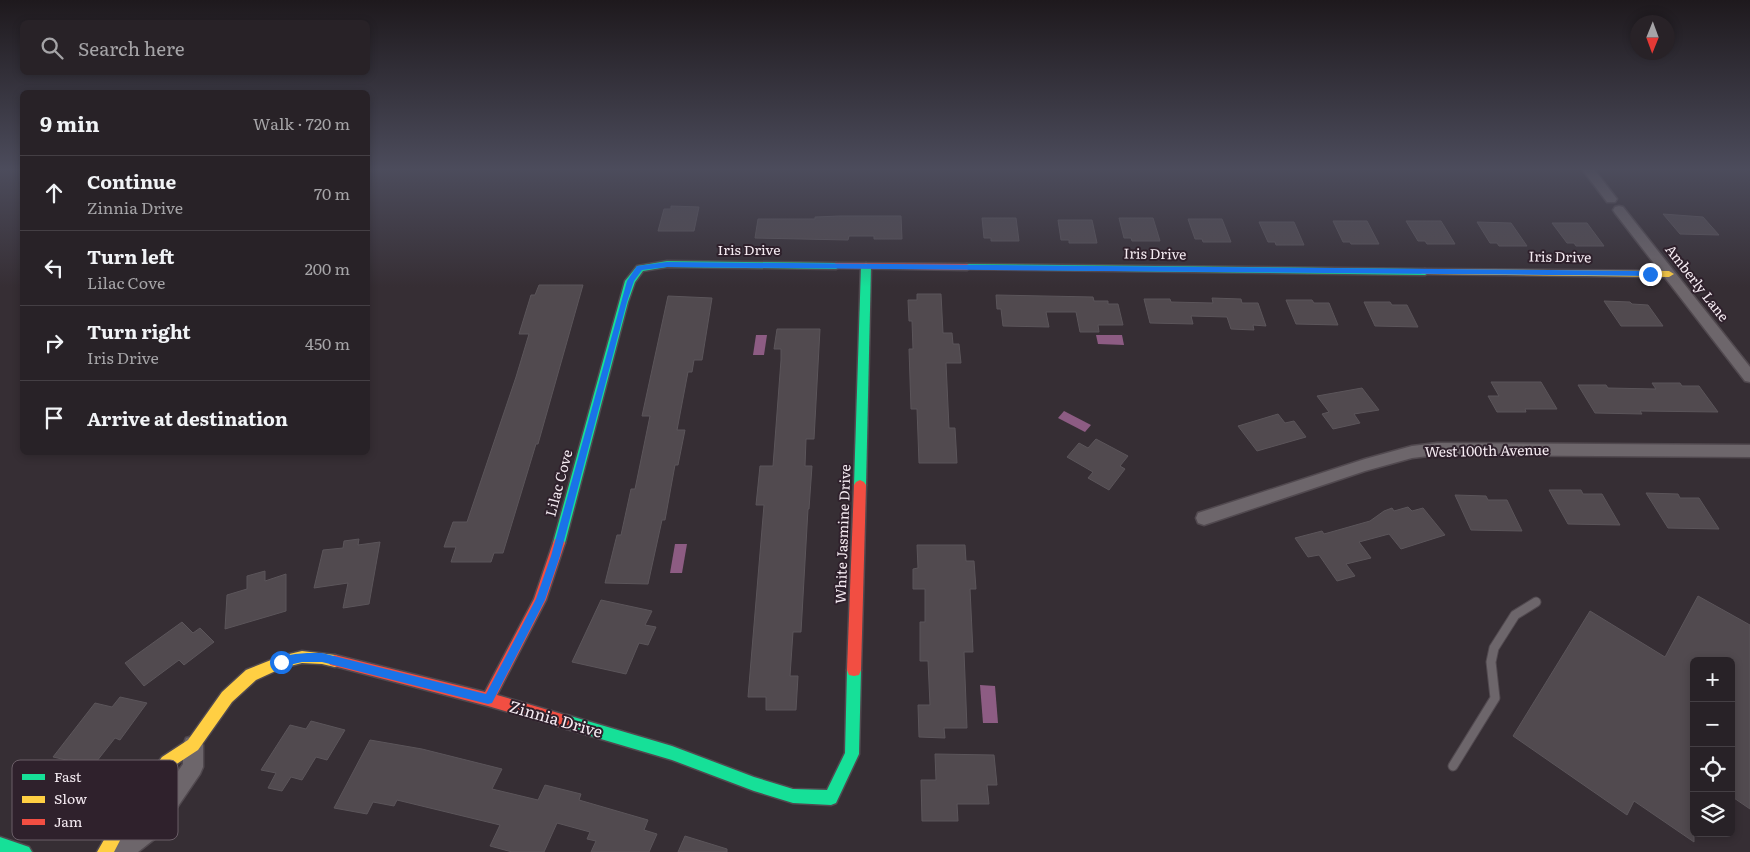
<!DOCTYPE html>
<html lang="en">
<head>
<meta charset="utf-8">
<style>
	body { margin:0; font-family:Literata,serif; background:#302a2f; color:#f1f3f6 }
	.controls { position:absolute; right:15px; bottom:15px; display:grid; overflow:hidden; border-radius:8px; box-shadow:0 2px 8px #0003 }
	.controls button { width:45px; height:45px; display:grid; place-items:center; padding:0; border:0; border-bottom:1px solid #443f44; background:#282227; color:#f1f3f6; font:25px sans-serif }
	.compass { position:absolute; left:1630px; top:15px; width:45px; height:45px; border-radius:50%; background:#282227; box-shadow:0 2px 8px #0003; rotate:181deg }
	.stop { position:absolute; width:15px; height:15px; margin:-11px; border:4px solid #1a73e8; border-radius:50%; background:#fff }
	.stop.end { background:#1a73e8; border-color:#fff; box-shadow:0 1px 5px #0008 }
	.list { margin:0; padding:0; list-style:none }
	h2 { display:flex; justify-content:space-between; align-items:center; height:65px; margin:0; padding:0 20px; font-size:21px }
	h2 small { font-size:16px; font-weight:400; color:#a5a4a7 }
	.list li { display:grid; grid-template-columns:32px 1fr auto; gap:15px; align-items:center; box-sizing:border-box; height:75px; padding:0 20px; border-top:1px solid #443f44 }
	.list b { display:block; font-size:19px; white-space:nowrap }
	.list p { margin:0; font-size:16px; white-space:nowrap; color:#a5a4a7 }
	.list em { font-size:16px; font-style:normal; color:#a5a4a7 }
	.icon { flex:none; width:28px; height:28px; fill:none; stroke:currentColor; stroke-width:2; stroke-linecap:round; stroke-linejoin:round }
	.map { position:relative; flex:none; width:1750px; height:852px; overflow:hidden }
	.search { position:absolute; background:#282227; box-shadow:0 2px 8px #0003; left:20px; top:20px; width:350px; height:55px; display:flex; align-items:center; gap:12px; box-sizing:border-box; padding:0 18px; border-radius:8px; color:#a5a4a7; font-size:19px }
	.panel { position:absolute; background:#282227; box-shadow:0 2px 8px #0003; left:20px; top:90px; width:350px; height:365px; border-radius:8px }
	.map>svg:first-child { display:block }
	.water { fill:#8d5c83 }
	.building { fill:#514a4f; stroke:#5b555a }
	.lines { fill:none; stroke-linecap:round; stroke-linejoin:round }
	.lane-casing { stroke:#51494f; stroke-width:11 }
	.street-casing { stroke:#51494f; stroke-width:3 }
	.fast-casing { stroke:#51494f; stroke-width:3 }
	.slow-casing { stroke:#51494f; stroke-width:3 }
	.jam-casing { stroke:#51494f; stroke-width:3 }
	.lane { stroke:#6d666b; stroke-width:9 }
	.street { fill:#6d666b; fill-rule:evenodd }
	.fast { fill:#16e098; fill-rule:evenodd }
	.slow { fill:#ffcf43; fill-rule:evenodd }
	.jam { fill:#f24e42; fill-rule:evenodd }
	.route { fill:#1a73e8 }
	.labels { text-anchor:middle; stroke-width:4; stroke-linejoin:round; paint-order:stroke }
	.street-label { font-size:14px; fill:#f5ebf2; stroke:#2f212c }
	.near-street-label { font-size:16px; fill:#f5ebf2; stroke:#2f212c }
	.key { fill:#2f212c; stroke:#6a5e67; stroke-width:1 }
	.key-label { font-size:14px; fill:#f5ebf2 }
</style>
</head>
<body>
<div class="map">
<svg width="1750" height="852" viewBox="0 0 1750 852">
	<rect width="100%" height="100%" fill="#362e34"/>
	<!-- water -->
	<g class="water">
		<path d="M756 335H767L764 355H753Z"/>
		<path d="M1096 335H1122L1124 345 1098 344Z"/>
		<path d="M1064 411 1091 425 1085 432 1058 418Z"/>
		<path d="M675 544H687L682 573H670Z"/>
		<path d="M980 685 995 686 998 723H983Z"/>
	</g>
	<!-- building -->
	<g class="building">
		<path d="M671 206 699 207 694 231H658L664 209H671Z"/>
		<path d="M1663 214 1703 217 1719 235 1680 234Z"/>
		<path d="M840 216H901L902 239H874V236H849L848 240 755 238 758 219H815V217Z"/>
		<path d="M982 218H1016L1019 241H991V238H984Z"/>
		<path d="M1119 218H1153L1160 241H1132L1131 238H1124Z"/>
		<path d="M1188 219H1222L1231 242H1203L1202 239H1195Z"/>
		<path d="M1058 220H1092L1097 243H1069V240H1061Z"/>
		<path d="M1333 221H1367L1379 244H1351L1350 242H1343Z"/>
		<path d="M1406 221H1441L1455 244H1427L1425 241H1418Z"/>
		<path d="M1259 222H1294L1304 245H1276L1275 242H1268Z"/>
		<path d="M1477 222 1511 223 1527 246H1499L1497 243H1490Z"/>
		<path d="M1552 223H1587L1604 246H1576L1574 243H1567Z"/>
		<path d="M539 285H583L538 444H536L503 553H494L491 562H451L456 547H444L453 522H467L516 377 529 334H519L531 295H535Z"/>
		<path d="M917 294H941L943 333H952L953 344H959L961 363H946L949 428H955L957 463H919L917 409H911L909 349H913L912 321H909L908 300H917Z"/>
		<path d="M996 295 1093 297 1094 301H1108V304H1118L1123 325H1098L1099 332H1080L1076 312H1046L1049 327 1003 326 1001 309H997Z"/>
		<path d="M668 296 712 298 702 360H694L692 372H688L677 430H685L678 465H675L665 520H662L648 584 605 583 617 535H621L631 489H635L650 416H642Z"/>
		<path d="M1212 298 1241 299 1242 303H1258L1266 326 1253 325 1254 330 1231 329 1227 317 1191 316 1193 324 1150 323 1144 299H1170L1171 302 1213 303Z"/>
		<path d="M1286 300H1312L1314 303H1329L1338 325 1296 324Z"/>
		<path d="M1604 301 1630 302 1632 304 1648 305 1663 326H1621Z"/>
		<path d="M1364 302H1390L1392 305H1407L1418 327 1375 326Z"/>
		<path d="M777 329H820L814 439H806L805 466H812L809 509H808L801 632H793L790 676H798L796 710H766V697H748L764 505H756L760 466H773L781 360V349H774Z"/>
		<path d="M1491 382H1541L1557 409H1525L1526 412H1497L1488 396H1499Z"/>
		<path d="M1652 383H1680L1682 386H1699L1718 412 1640 411 1642 414 1595 413 1578 385H1606L1608 388 1656 389Z"/>
		<path d="M1362 388 1379 410 1354 414 1360 423 1333 429 1322 414 1329 412 1317 396Z"/>
		<path d="M1278 414 1285 423 1294 421 1306 437 1257 451 1238 426Z"/>
		<path d="M1096 439 1128 456 1120 466 1125 469 1109 490 1088 478 1093 472 1067 457 1079 443 1088 448Z"/>
		<path d="M1549 490H1581L1583 494H1602L1620 525 1568 524Z"/>
		<path d="M1646 493 1678 494 1680 498H1699L1719 529 1668 528Z"/>
		<path d="M1455 495 1486 496 1488 500H1507L1522 531 1471 530Z"/>
		<path d="M1408 507 1412 511 1423 508 1445 535 1401 549 1389 534 1359 542 1371 558 1346 564 1355 576 1337 581 1319 555 1308 557 1295 538 1322 531 1324 534 1370 521 1384 511 1392 508 1394 511Z"/>
		<path d="M359 539 358 545 380 542 369 604 343 608 348 583 314 588 323 550 343 548 344 541Z"/>
		<path d="M917 545H965L966 561H974L976 589H970L973 652H964L967 728H944L945 738 919 737 918 705H930L928 661H920V622H925V589H913V569L918 568Z"/>
		<path d="M265 571V581L286 574V611L225 629 227 595 247 589V576Z"/>
		<path d="M1698 596 1750 625V809L1731 796V661H1694V842L1634 801 1627 815 1513 736 1590 611 1665 657Z"/>
		<path d="M601 600 652 611 645 625 656 627 648 645 639 643 626 674 572 662Z"/>
		<path d="M182 622 193 633 200 628 214 642 184 665 179 660 144 686 125 663Z"/>
		<path d="M120 697 147 703 120 740 115 738 93 766 53 757 95 703 112 707Z"/>
		<path d="M311 721 345 730 327 760 316 757 302 780 291 777 282 791 268 788 276 773 261 770 290 725 306 729Z"/>
		<path d="M370 740 422 749 502 769 492 789 538 800 545 785 581 794 579 800 648 820 644 830 657 834 649 852H591L596 841 587 839 590 832 557 823 544 852H512L490 846 500 825 397 800 394 806 373 802 367 814 334 808Z"/>
		<path d="M935 754 994 755 997 785H987L989 804H957L958 821H922L921 780H936Z"/>
		<path d="M685 836 727 849V852H678Z"/>
	</g>
	<g class="lines">
		<defs>
			<path id="lane" d="M1453 766 1495 698 1491 662 1494 648 1515 615 1536 602"/>
			<g id="street">
				<path d="M1581 168H1593L1617 199 1615 202H1607Z"/>
				<path d="M1619 206 1623 207 1750 367V382L1745 381 1615 213 1613 210 1615 207Z"/>
				<path d="M1437 443 1750 445V457L1437 455 1412 458 1365 471 1204 525 1198 523 1196 518 1198 513 1365 459 1412 446Z"/>
				<path d="M193 736 200 738 203 745V767L200 774 157 837 138 852H111L114 845 143 823 183 764V745L186 738Z"/>
			</g>
			<g id="fast">
				<path d="M667 261 836 263 841 266 836 269 667 267 643 271 635 282 628 302 565 543 563 547 559 548 555 547 553 543 625 281 637 266Z"/>
				<path d="M866 263 871 266 866 485 864 488H856L854 485 861 266Z"/>
				<path d="M967 264 1425 269 1430 272 1425 275 964 269 962 267 964 265Z"/>
				<path d="M854 664 859 665 861 670 859 754 836 803 831 805 793 803 754 791 672 760 567 729 562 727 560 722 562 717 567 715 672 746 754 777 793 789 827 790 845 753 847 670 849 665Z"/>
				<path d="M0 837 29 847 32 852H0Z"/>
			</g>
			<g id="slow">
				<path d="M1425 269 1669 271 1674 274 1669 277 1422 274 1420 272 1422 270Z"/>
				<path d="M302 651 335 655 340 657 342 661 340 665 335 667 322 664 302 663 282 668 256 680 232 702 198 750 172 767 127 827 114 852H97L117 817 162 757 188 740 222 692 246 670 281 656Z"/>
			</g>
			<g id="jam">
				<path d="M836 263 967 264 972 267 967 270 833 268 831 266Z"/>
				<path d="M860 480 864 482 866 485 861 670 859 675 854 676 849 675 847 670 854 485 856 482Z"/>
				<path d="M559 538 563 539 565 543 546 600 497 695 572 717 574 722 572 727 567 729 488 706 330 665 328 661 330 657 335 655 485 692 534 599 553 543 555 539Z"/>
			</g>
		</defs>
		<!-- lane casing -->
		<use href="#lane" class="lane-casing"/>
		<!-- street casing -->
		<use href="#street" class="street-casing"/>
		<!-- fast casing -->
		<use href="#fast" class="fast-casing"/>
		<!-- slow casing -->
		<use href="#slow" class="slow-casing"/>
		<!-- jam casing -->
		<use href="#jam" class="jam-casing"/>
		<!-- lane -->
		<use href="#lane" class="lane"/>
		<!-- street -->
		<use href="#street" class="street"/>
		<!-- fast -->
		<use href="#fast" class="fast"/>
		<!-- slow -->
		<use href="#slow" class="slow"/>
		<!-- jam -->
		<use href="#jam" class="jam"/>
	</g>
	<!-- sky -->
	<linearGradient id="sky" x2="0" y2="1"><stop stop-color="#1e191d"/><stop offset="0.59" stop-color="#4c4c5c"/><stop offset="1" stop-color="#4c4c5c" stop-opacity="0"/></linearGradient>
	<rect width="1750" height="287" fill="url(#sky)"/>
	<!-- route -->
	<path class="route" d="M667 262 1650 271 1654 274 1650 276 667 267 642 270 634 281 627 302 560 556 545 600 492 703 488 704 322 662H302L281 667 277 666 276 662C282 652 311 653 322 653L486 694 536 599 551 556 627 281 637 266Z"/>
	<g class="labels">
		<!-- street labels -->
		<g class="street-label">
			<text x="749" y="255">Iris Drive</text>
			<text transform="translate(1155 254) rotate(1)" y="5">Iris Drive</text>
			<text transform="translate(1560 257) rotate(1)" y="5">Iris Drive</text>
			<text transform="translate(1697 283) rotate(52)" y="5">Amberly Lane</text>
			<text transform="translate(1487 451) rotate(-1)" y="5">West 100th Avenue</text>
			<text transform="translate(559 483) rotate(-75)" y="5">Lilac Cove</text>
			<text transform="translate(843 534) rotate(-88)" y="5">White Jasmine Drive</text>
		</g>
		<!-- near-street labels -->
		<g class="near-street-label">
			<text transform="translate(556 719) rotate(16)" y="6">Zinnia Drive</text>
		</g>
	</g>
	<!-- legend -->
	<rect x="12" y="760" width="166" height="80" rx="8" class="key"/>
	<rect x="22" y="774" width="23" height="6" fill="#16e098"/>
	<rect x="22" y="796" width="23" height="7" fill="#ffcf43"/>
	<rect x="22" y="819" width="23" height="6" fill="#f24e42"/>
	<g class="key-label">
		<text x="54" y="782">Fast</text>
		<text x="54" y="804">Slow</text>
		<text x="54" y="827">Jam</text>
	</g>
</svg>
<div class="controls">
<button>+</button>
<button>−</button>
<button><svg class="icon" aria-label="locate" viewBox="0 0 24 24"><circle cx="12" cy="12" r="6"/><path d="M12 2v4M12 18v4M2 12h4M18 12h4"/></svg></button>
<button><svg class="icon" aria-label="layers" viewBox="0 0 24 24"><path d="M12 4l9 5-9 5-9-5zM3 14l9 5 9-5"/></svg></button>
</div>
<svg class="compass" viewBox="-18 -18 36 36"><path d="M0-13l5 13h-10z" fill="#e53935"/><path d="M0 13l5-13h-10z" fill="#a5a4a7"/></svg>
<div class="stop" style="left:281px;top:662px"></div>
<div class="stop end" style="left:1650px;top:274px"></div>
<div class="search"><svg class="icon" aria-label="search" viewBox="0 0 24 24"><circle cx="10" cy="10" r="6"/><path d="M15 15l6 6"/></svg>Search here</div>
<section class="panel">
<h2>9 min<small>Walk · 720 m</small></h2>
<ul class="list">
<li><svg class="icon" aria-label="ahead" viewBox="0 0 24 24"><path d="M12 20V5M6 11l6-6 6 6"/></svg><div><b>Continue</b><p>Zinnia Drive</p></div><em>70 m</em></li>
<li><svg class="icon" aria-label="left" viewBox="0 0 24 24"><path d="M17 20v-9H6M10 6l-5 5 5 5"/></svg><div><b>Turn left</b><p>Lilac Cove</p></div><em>200 m</em></li>
<li><svg class="icon" aria-label="right" viewBox="0 0 24 24"><path d="M7 20v-9h11M14 6l5 5-5 5"/></svg><div><b>Turn right</b><p>Iris Drive</p></div><em>450 m</em></li>
<li><svg class="icon" aria-label="arrive" viewBox="0 0 24 24"><path d="M6 21V4h12l-3 4 3 4H6"/></svg><div><b>Arrive at destination</b></div></li>
</ul>
</section>
</div>
</body>
</html>
